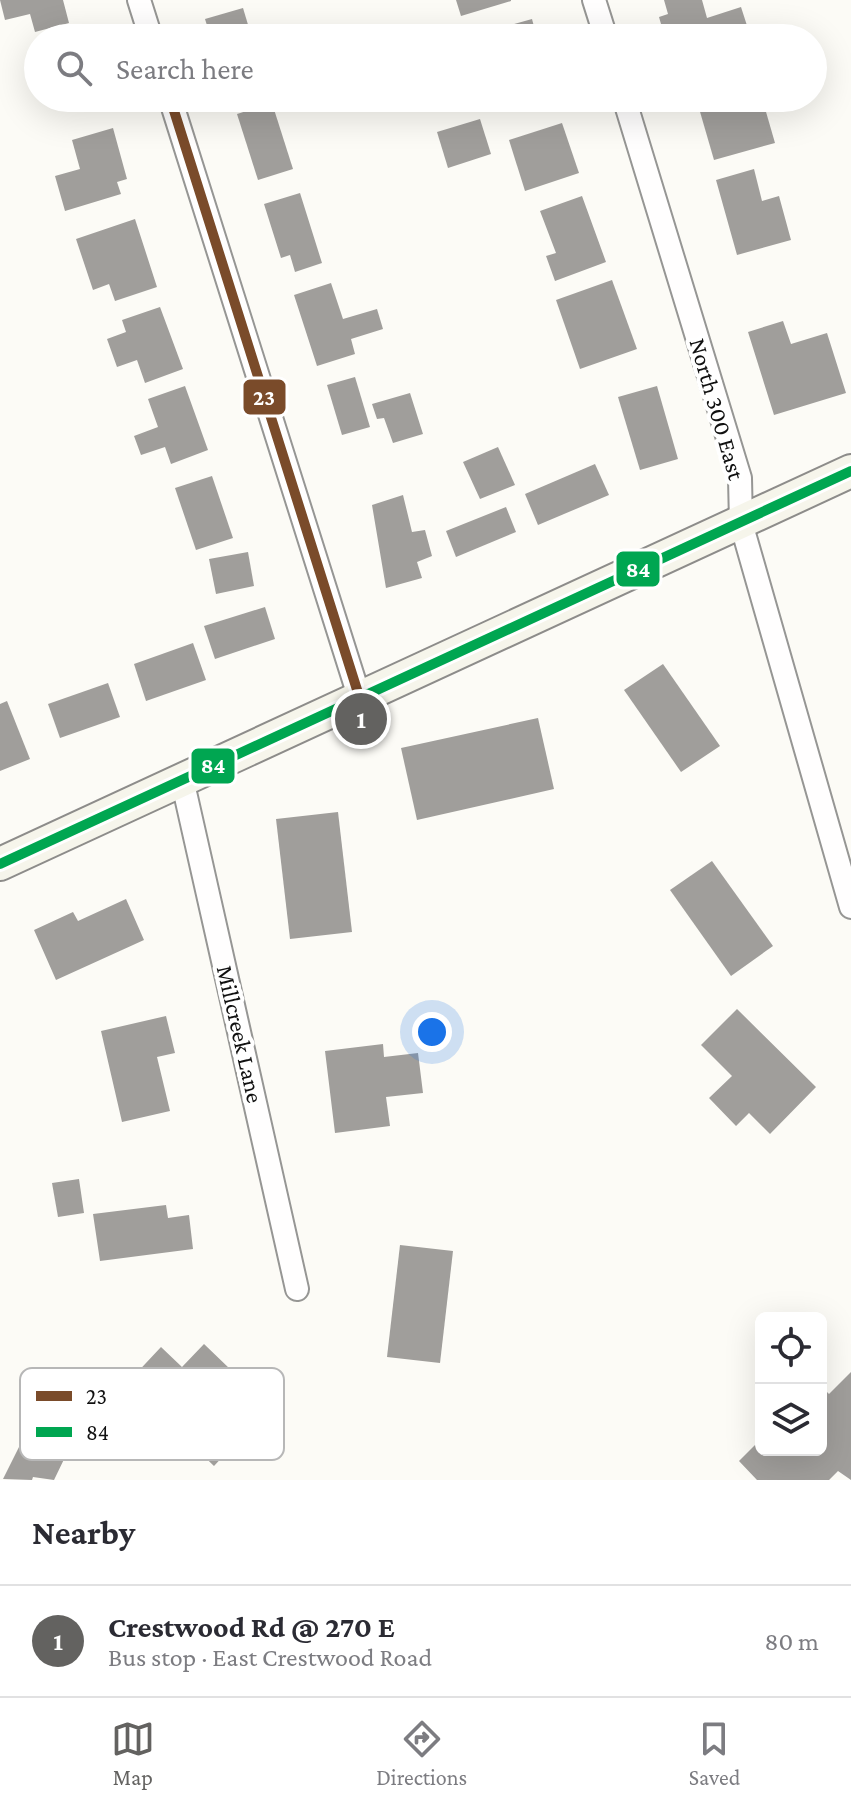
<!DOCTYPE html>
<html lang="en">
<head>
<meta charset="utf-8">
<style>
	body { margin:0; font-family:"Crimson Pro",serif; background:#f7f7f7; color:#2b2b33 }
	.controls { position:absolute; right:24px; bottom:24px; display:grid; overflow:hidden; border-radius:12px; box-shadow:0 8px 32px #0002 }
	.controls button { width:72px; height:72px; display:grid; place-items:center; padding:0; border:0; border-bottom:2px solid #e1e1e2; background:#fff; color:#2b2b33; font:40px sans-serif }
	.you { position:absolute; left:432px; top:1032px; width:28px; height:28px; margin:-20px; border:6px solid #fff; border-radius:50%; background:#1a73e8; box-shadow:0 0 0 12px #1a73e833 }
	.badge { display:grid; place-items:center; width:52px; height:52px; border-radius:50%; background:#636260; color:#fff; font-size:26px; font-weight:700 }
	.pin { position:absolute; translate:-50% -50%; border:4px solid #fff; box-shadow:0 2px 8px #0006 }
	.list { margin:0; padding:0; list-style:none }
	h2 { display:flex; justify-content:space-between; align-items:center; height:104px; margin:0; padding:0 32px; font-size:34px }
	h2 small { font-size:26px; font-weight:400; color:#7c7c81 }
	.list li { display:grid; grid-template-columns:52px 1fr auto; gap:24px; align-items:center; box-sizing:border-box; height:112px; padding:0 32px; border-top:2px solid #e1e1e2 }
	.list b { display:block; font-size:30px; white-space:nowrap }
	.list p { margin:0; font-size:26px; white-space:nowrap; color:#7c7c81 }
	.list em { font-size:26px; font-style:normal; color:#7c7c81 }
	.icon { flex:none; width:44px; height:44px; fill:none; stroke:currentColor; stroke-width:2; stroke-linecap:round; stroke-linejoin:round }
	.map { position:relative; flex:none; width:851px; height:1480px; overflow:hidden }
	.search { position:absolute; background:#fff; box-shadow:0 8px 32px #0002; left:24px; right:24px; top:24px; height:88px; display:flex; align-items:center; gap:20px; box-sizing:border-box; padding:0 28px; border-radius:44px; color:#7c7c81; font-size:30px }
	.sheet { height:216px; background:#fff }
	nav { display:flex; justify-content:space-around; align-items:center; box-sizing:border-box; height:112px; border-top:2px solid #e1e1e2; background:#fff; font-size:22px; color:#7c7c81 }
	nav a { display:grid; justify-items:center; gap:4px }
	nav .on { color:#636260 }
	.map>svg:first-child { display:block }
	.building { fill:#a09e9b }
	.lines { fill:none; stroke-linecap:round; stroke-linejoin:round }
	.street-casing { stroke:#969694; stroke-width:26 }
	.secondary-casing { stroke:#8d8c8a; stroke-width:36 }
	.street { stroke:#fffefe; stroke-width:22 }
	.secondary { stroke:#f6f5eb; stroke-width:32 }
	.bus-1-casing { stroke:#fff; stroke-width:16 }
	.bus-2-casing { stroke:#fff; stroke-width:16 }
	.bus-1 { stroke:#7a4b2a; stroke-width:10 }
	.bus-2 { stroke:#00a651; stroke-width:10 }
	.labels { text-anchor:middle; stroke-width:8; stroke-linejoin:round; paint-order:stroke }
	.street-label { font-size:24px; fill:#101010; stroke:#fff }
	.key { fill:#fff; stroke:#b7b7b7; stroke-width:2 }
	.key-label { font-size:22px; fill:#101010 }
	.line-badge { stroke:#fff; stroke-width:3 }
	.badge-label { font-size:22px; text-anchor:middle; font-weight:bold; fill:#fff }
</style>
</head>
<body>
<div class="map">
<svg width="851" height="1480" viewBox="0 0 851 1480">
	<rect width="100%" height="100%" fill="#fcfbf6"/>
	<!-- building -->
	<g class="building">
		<path d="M0 0H63L69 23 35 32 30 14 5 20Z"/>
		<path d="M456 0H511V1L461 16Z"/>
		<path d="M664 0H702L707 18 741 7 751 38H665L659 17 668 14Z"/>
		<path d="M243 8 252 38H211L205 19Z"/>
		<path d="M532 19 537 38H487L485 32Z"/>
		<path d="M696 98H762L775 143 714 160Z"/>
		<path d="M272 103 293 169 258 180 237 114Z"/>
		<path d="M480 119 491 154 448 168 437 132Z"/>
		<path d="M562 123 579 173 525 191 509 140Z"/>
		<path d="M113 128 127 179 117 182 121 194 65 211 55 176 80 169 72 140Z"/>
		<path d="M754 169 762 201 779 196 791 240 737 255 716 180Z"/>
		<path d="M300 193 322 263 295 272 290 255 281 258 264 204Z"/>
		<path d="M582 196 606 262 555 281 546 256 556 253 540 211Z"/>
		<path d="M135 219 157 287 115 301 109 284 93 290 76 239Z"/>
		<path d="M612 280 637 349 580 369 556 300Z"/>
		<path d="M331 283 343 319 377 309 383 329 351 339 355 354 317 366 294 295Z"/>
		<path d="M160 307 183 369 145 383 137 360 117 367 107 339 126 332 122 320Z"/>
		<path d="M783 321 791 344 827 333 846 393 774 415 748 332Z"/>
		<path d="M355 377 370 427 342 435 327 385Z"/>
		<path d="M185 386 208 450 171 464 165 447 141 455 134 436 158 427 148 399Z"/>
		<path d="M657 386 678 459 640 470 618 397Z"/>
		<path d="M410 393 423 434 393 443 384 418 377 419 372 404Z"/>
		<path d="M498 447 515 485 480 499 463 462Z"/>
		<path d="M595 464 609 495 538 525 525 494Z"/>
		<path d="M212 476 233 538 196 550 175 488Z"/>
		<path d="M403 495 412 532 425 530 432 556 417 562 422 578 386 588 372 505Z"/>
		<path d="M506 507 516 532 456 557 446 531Z"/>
		<path d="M248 552 254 586 216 594 209 559Z"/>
		<path d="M265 607 275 639 215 659 204 626Z"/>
		<path d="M193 643 206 680 146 701 134 664Z"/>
		<path d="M663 664 720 746 681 772 624 690Z"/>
		<path d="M108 683 120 717 60 738 48 704Z"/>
		<path d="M7 701 30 759 0 771V704Z"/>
		<path d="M538 718 554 789 417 820 401 748Z"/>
		<path d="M338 812 352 932 290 939 276 819Z"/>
		<path d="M712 861 773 946 731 976 670 890Z"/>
		<path d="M126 899 144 940 56 980 34 930 73 912 78 921Z"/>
		<path d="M737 1009 816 1087 770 1134 749 1113 736 1126 709 1098 732 1076 701 1045Z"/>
		<path d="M166 1016 175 1053 157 1057 170 1111 122 1122 101 1031Z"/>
		<path d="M383 1044 384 1057 418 1053 423 1093 386 1097 390 1126 335 1133 325 1051Z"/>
		<path d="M79 1179 84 1213 58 1217 52 1183Z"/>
		<path d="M166 1205 168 1218 189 1215 193 1249 100 1261 93 1214Z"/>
		<path d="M400 1245 453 1251 440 1363 387 1357Z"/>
		<path d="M204 1344 230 1369 221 1379 237 1394 234 1397 257 1420 214 1466 160 1414 150 1424 137 1412 119 1431 100 1412 161 1347 182 1367Z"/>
		<path d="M851 1372V1480L838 1471 829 1480H757L739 1461 761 1439V1450H821V1386L829 1394Z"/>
		<path d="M27 1431 68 1451 54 1480 33 1477 32 1480 3 1479Z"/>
	</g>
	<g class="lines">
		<defs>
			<g id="street">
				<path d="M139 0 151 38"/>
				<path d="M594 0 606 38"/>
				<path d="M170 98 359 696"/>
				<path d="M624 98 740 478 741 523 851 907"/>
				<path d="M182 779 297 1289"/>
			</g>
			<path id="secondary" d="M0 864 851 471"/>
		</defs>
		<!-- street casing -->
		<use href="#street" class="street-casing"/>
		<!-- secondary casing -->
		<use href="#secondary" class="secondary-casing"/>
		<!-- street -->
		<use href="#street" class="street"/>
		<!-- secondary -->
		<use href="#secondary" class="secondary"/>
		<defs>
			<path id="bus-1" d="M170 98 359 696"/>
			<path id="bus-2" d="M0 864 851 471"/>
		</defs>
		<!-- bus-1 casing -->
		<use href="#bus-1" class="bus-1-casing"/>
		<!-- bus-2 casing -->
		<use href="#bus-2" class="bus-2-casing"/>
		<!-- bus-1 -->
		<use href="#bus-1" class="bus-1"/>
		<!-- bus-2 -->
		<use href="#bus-2" class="bus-2"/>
	</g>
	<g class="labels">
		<!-- street labels -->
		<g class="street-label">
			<text transform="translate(717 409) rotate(74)" y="8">North 300 East</text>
			<text transform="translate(240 1034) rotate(77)" y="8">Millcreek Lane</text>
		</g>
	</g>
	<!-- legend -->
	<rect x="20" y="1368" width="264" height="92" rx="12" class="key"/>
	<rect x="36" y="1391" width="36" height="10" fill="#7a4b2a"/>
	<rect x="36" y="1427" width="36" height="10" fill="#00a651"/>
	<g class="key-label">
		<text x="86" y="1404">23</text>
		<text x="86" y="1440">84</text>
	</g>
	<g class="line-badge">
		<rect x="242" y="378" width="45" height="38" rx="8" fill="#7a4b2a"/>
		<rect x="615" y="550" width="46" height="38" rx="8" fill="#00a651"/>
		<rect x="190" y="747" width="46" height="38" rx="8" fill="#00a651"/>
	</g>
	<g class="badge-label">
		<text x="264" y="405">23</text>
		<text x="638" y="577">84</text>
		<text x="213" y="773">84</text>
	</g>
</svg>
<div class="controls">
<button><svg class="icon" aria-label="locate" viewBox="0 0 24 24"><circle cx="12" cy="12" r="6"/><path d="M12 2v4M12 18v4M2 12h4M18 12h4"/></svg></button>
<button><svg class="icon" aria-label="layers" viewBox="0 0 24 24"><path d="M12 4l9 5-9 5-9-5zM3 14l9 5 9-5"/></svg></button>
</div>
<div class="you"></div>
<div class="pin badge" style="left:361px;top:719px">1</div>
<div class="search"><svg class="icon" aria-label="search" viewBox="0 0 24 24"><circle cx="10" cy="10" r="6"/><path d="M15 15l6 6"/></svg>Search here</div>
</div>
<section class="sheet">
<h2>Nearby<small></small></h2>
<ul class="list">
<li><span class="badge">1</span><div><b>Crestwood Rd @ 270 E</b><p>Bus stop · East Crestwood Road</p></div><em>80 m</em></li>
</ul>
</section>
<nav>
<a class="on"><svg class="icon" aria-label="map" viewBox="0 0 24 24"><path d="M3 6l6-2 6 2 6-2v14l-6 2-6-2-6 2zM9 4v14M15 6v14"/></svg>Map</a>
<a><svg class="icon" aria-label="directions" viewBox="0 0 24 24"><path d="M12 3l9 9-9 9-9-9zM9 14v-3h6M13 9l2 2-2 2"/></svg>Directions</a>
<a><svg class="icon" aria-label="saved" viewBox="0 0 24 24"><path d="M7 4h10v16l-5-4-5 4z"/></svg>Saved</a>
</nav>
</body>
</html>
